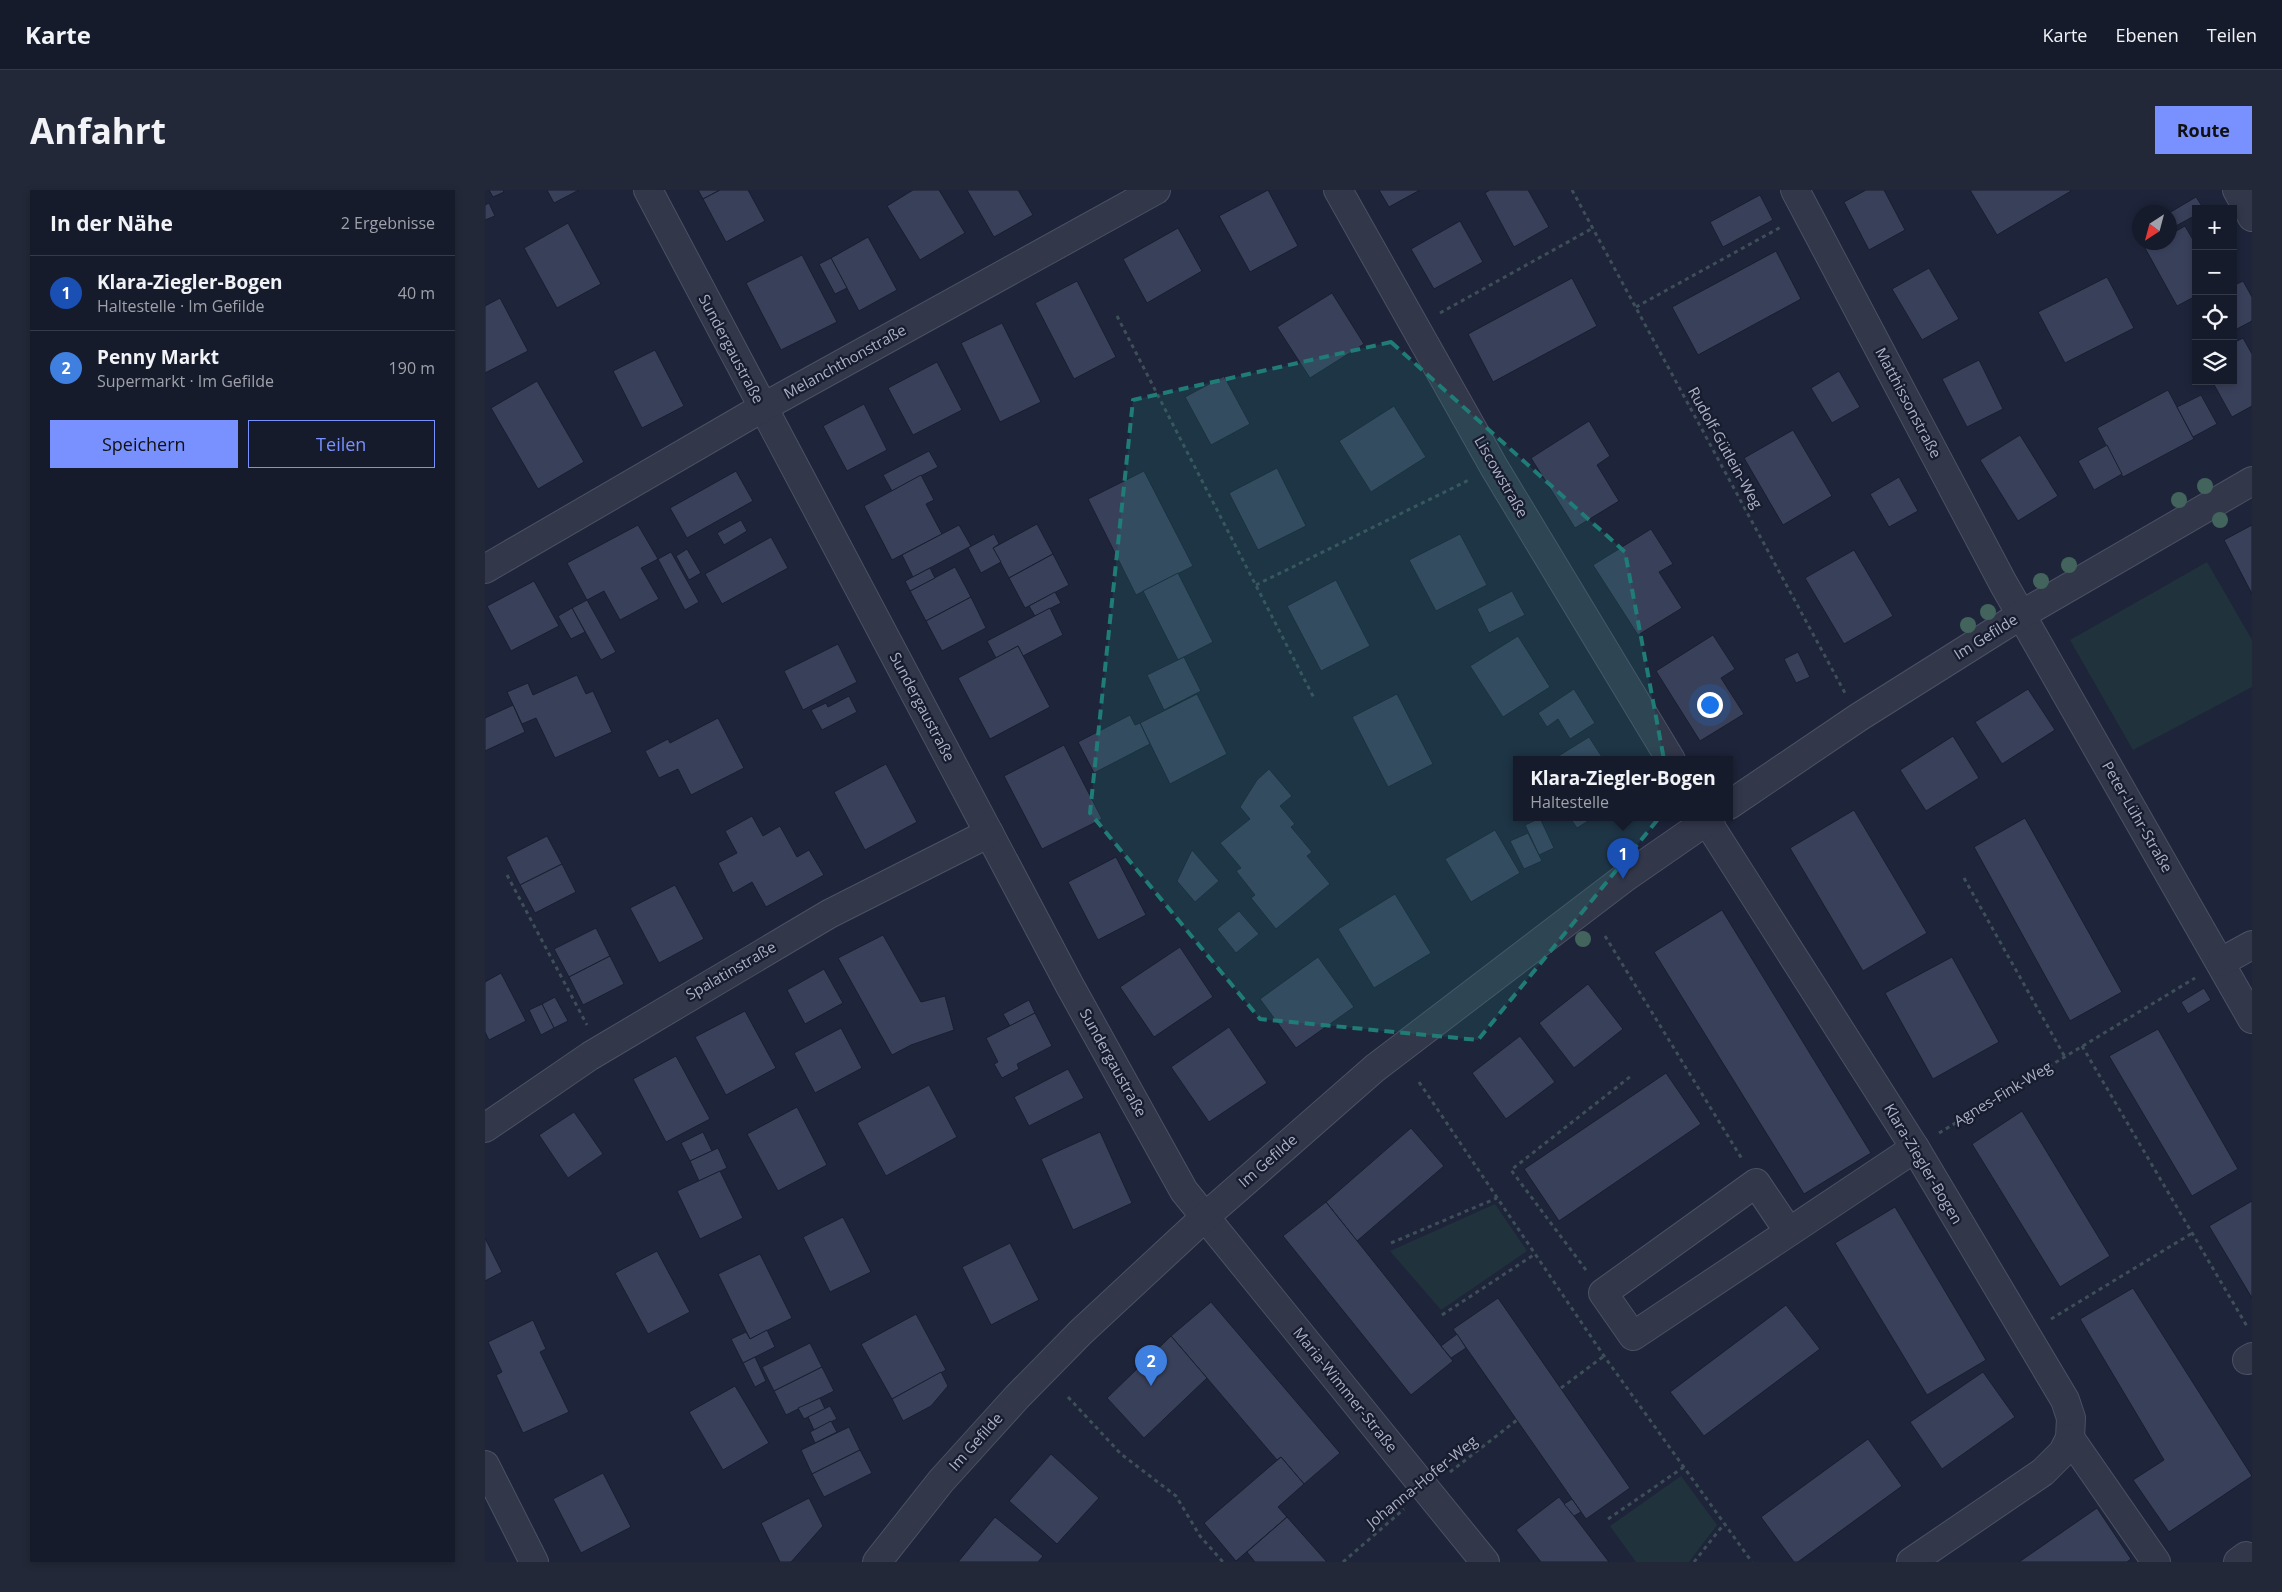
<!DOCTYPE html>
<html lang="de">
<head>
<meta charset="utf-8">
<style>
	body { margin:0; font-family:"Open Sans",sans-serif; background:#232838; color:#f1f3f6 }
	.controls { position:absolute; right:15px; top:15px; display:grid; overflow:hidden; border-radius:0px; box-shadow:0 2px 8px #0003 }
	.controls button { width:45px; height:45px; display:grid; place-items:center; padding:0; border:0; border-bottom:1px solid #353948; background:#161b2c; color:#f1f3f6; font:25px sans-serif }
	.compass { position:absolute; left:1647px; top:15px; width:45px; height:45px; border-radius:50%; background:#161b2c; box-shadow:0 2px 8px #0003; rotate:216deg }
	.you { position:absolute; left:1224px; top:514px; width:18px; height:18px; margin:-12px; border:4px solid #fff; border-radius:50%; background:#1a73e8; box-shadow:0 0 0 8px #1a73e833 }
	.badge { display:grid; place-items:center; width:32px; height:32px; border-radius:50%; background:#7891ff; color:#fff; font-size:16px; font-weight:700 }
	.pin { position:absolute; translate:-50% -41px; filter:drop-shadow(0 1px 2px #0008) }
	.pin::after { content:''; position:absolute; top:26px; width:18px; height:15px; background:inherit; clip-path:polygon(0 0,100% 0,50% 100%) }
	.popup { position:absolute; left:1028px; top:566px; width:220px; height:65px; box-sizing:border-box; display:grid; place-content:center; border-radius:0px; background:#161b2c; filter:drop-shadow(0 1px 4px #0005); font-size:16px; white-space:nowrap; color:#9ea1a9 }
	.popup b { font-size:19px; color:#f1f3f6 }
	.popup::after { content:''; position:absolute; left:50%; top:100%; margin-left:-10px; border:10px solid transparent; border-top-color:#161b2c }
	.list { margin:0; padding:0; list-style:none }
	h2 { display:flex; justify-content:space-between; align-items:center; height:65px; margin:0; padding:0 20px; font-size:21px }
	h2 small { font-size:16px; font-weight:400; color:#9ea1a9 }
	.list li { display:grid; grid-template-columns:32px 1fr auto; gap:15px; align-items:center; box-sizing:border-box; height:75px; padding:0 20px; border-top:1px solid #353948 }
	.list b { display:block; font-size:19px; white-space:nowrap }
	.list p { margin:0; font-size:16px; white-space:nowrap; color:#9ea1a9 }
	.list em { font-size:16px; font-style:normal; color:#9ea1a9 }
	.actions { display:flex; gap:10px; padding:15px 20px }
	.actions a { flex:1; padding:11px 0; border:1px solid #7891ff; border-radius:0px; text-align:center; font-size:18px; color:#7891ff }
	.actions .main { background:#7891ff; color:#111 }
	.icon { flex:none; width:28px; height:28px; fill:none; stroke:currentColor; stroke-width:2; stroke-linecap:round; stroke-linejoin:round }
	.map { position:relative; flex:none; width:1767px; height:1372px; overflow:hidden; border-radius:0px }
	header { display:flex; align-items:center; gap:30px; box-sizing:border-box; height:70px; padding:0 25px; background:#161b2c; border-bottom:1px solid #353948 }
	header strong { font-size:24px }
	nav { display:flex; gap:28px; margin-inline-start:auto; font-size:18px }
	.intro { display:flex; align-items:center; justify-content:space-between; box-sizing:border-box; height:120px; padding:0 30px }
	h1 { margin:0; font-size:35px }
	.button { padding:12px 22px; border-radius:0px; background:#7891ff; color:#111; font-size:18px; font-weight:700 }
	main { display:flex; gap:30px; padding:0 30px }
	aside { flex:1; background:#161b2c; border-radius:0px; box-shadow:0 2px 8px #0003 }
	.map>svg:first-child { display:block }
	.green { fill:#20323b }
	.building { fill:#39405a; stroke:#191e30 }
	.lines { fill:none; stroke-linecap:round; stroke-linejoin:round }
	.minor-casing { stroke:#4c5165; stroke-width:30 }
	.path { stroke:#3d4f58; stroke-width:3; stroke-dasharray:4 4; stroke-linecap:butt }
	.minor { stroke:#32374a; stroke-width:28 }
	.tree { fill:#43645d }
	.marked { fill:#1f7c77; fill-opacity:0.2; stroke:#1f7c77; stroke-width:4; stroke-dasharray:10 6; stroke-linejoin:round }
	.labels { text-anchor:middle; stroke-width:4.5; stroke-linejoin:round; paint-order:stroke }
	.street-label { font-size:15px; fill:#acb1c7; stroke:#171c2e }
</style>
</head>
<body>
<header>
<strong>Karte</strong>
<nav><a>Karte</a><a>Ebenen</a><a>Teilen</a></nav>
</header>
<div class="intro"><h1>Anfahrt</h1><a class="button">Route</a></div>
<main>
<aside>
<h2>In der Nähe<small>2 Ergebnisse</small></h2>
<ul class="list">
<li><span class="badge" style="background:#1a4fb4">1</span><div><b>Klara-Ziegler-Bogen</b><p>Haltestelle · Im Gefilde</p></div><em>40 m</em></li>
<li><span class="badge" style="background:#3f7fe0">2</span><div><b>Penny Markt</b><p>Supermarkt · Im Gefilde</p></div><em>190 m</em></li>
</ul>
<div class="actions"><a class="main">Speichern</a><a>Teilen</a></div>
</aside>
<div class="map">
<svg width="1767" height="1372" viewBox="0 0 1767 1372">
	<rect width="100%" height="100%" fill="#1e243a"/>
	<!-- green -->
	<g class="green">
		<path d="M1722 372 1767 450V497L1648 560 1585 450Z"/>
		<path d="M1010 1014 1042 1061 956 1120 905 1061Z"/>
		<path d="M1196 1286 1232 1335 1204 1372H1151L1125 1336Z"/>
	</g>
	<!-- building -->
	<g class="building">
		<path d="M4 0H18L19 2 8 7Z"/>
		<path d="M62 0H94L69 13Z"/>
		<path d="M213 0H235L218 9Z"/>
		<path d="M235 0H263L280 31 241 52 218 9Z"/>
		<path d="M428 0H454L480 43 435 70 402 16Z"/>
		<path d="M482 0H533L548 25 509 47Z"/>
		<path d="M783 0 813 56 765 82 734 26Z"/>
		<path d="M894 0H935L904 17Z"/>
		<path d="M1005 0H1043L1064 37 1029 57 1000 3Z"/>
		<path d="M1381 0H1399L1420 40 1384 60 1359 12Z"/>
		<path d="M1485 0H1585L1586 1 1512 45Z"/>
		<path d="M1275 5 1288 30 1238 57 1225 32Z"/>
		<path d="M1711 7 1719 19H1711V25L1691 36 1684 23Z"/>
		<path d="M4 13 10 26 0 30V15Z"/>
		<path d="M975 31 998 72 949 99 926 59Z"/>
		<path d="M83 33 116 94 72 118 39 58Z"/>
		<path d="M1700 36 1711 55V106L1692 116 1660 58 1670 52H1684V45Z"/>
		<path d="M693 38 717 81 662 113 638 69Z"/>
		<path d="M383 47 412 100 374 121 346 68Z"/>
		<path d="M1291 61 1316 109 1213 165 1187 117Z"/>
		<path d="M317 65 352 132 296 160 261 93Z"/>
		<path d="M346 68 362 98 350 104 334 74Z"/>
		<path d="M1444 78 1474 129 1437 150 1407 99Z"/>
		<path d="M1622 87 1649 138 1580 173 1553 122Z"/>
		<path d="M1087 88 1112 136 1008 192 983 144Z"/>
		<path d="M592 91 631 167 589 189 550 113Z"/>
		<path d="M1758 91 1767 107V131L1748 141V96Z"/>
		<path d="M847 103 879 154 825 188 792 137Z"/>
		<path d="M15 108 43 161 0 183V116Z"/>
		<path d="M517 133 556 212 515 232 476 153Z"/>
		<path d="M1758 148 1767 164V216L1747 227 1727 191H1748V153Z"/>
		<path d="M170 160 199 216 157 238 128 181Z"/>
		<path d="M1494 170 1518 219 1482 237 1457 189Z"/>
		<path d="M452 172 477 220 428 245 403 198Z"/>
		<path d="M1354 181 1375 217 1347 233 1326 198Z"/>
		<path d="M739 186 765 234 726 255 700 207Z"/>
		<path d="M52 191 99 272 53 299 6 218Z"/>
		<path d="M1683 200 1709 249 1638 287 1612 238Z"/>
		<path d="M1716 205 1732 234 1708 247 1692 217Z"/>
		<path d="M379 214 402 260 362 281 338 236Z"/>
		<path d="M909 216 941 267 886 302 854 251Z"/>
		<path d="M1104 231 1125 266 1112 275 1134 311 1090 338 1046 268Z"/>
		<path d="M1308 240 1347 306 1298 335 1259 268Z"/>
		<path d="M1535 245 1573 306 1533 331 1495 270Z"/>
		<path d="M1622 255 1637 284 1609 300 1593 271Z"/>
		<path d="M444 261 453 277 407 301 398 285Z"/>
		<path d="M792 278 821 336 773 360 744 303Z"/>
		<path d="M251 281 268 311 202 348 185 318Z"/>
		<path d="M659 281 708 376 651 405 603 309Z"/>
		<path d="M436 285 449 310 441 314 457 344 407 370 379 316Z"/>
		<path d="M1414 287 1433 321 1404 337 1385 304Z"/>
		<path d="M256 330 262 341 239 355 232 343Z"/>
		<path d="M552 334 568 364 524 388 508 358Z"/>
		<path d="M153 335 173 369 156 378 174 409 135 430 119 401 102 410 82 373Z"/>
		<path d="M474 335 486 356 428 387 417 365Z"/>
		<path d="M1767 335V404L1739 350Z"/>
		<path d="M1166 339 1188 374 1174 382 1197 418 1153 445 1108 375Z"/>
		<path d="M509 344 514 354 508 358 516 372 496 383 483 358Z"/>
		<path d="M975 344 1002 395 951 421 924 370Z"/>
		<path d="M286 347 303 378 237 414 220 384Z"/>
		<path d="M202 359 216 383 204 390 191 366Z"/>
		<path d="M1369 360 1408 426 1359 454 1320 388Z"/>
		<path d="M186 362 214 412 200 420 173 369Z"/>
		<path d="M568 364 584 395 540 418 524 388Z"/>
		<path d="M470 377 486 407 441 431 425 401Z"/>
		<path d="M445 378 450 388 425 401 420 391Z"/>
		<path d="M693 383 728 452 693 470 658 401Z"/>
		<path d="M851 390 885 456 836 481 802 416Z"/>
		<path d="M49 391 74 436 26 461 2 416Z"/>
		<path d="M1027 401 1040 425 1004 443 992 419Z"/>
		<path d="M570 402 576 413 550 426 544 416Z"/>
		<path d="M486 407 501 438 457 461 441 431Z"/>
		<path d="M102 410 131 462 116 470 87 418Z"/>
		<path d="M87 418 100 442 86 449 73 426Z"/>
		<path d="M565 418 578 445 538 466 533 456 511 468 502 451Z"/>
		<path d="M1228 445 1250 479 1236 488 1259 524 1215 551 1171 481Z"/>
		<path d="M1033 446 1065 497 1018 527 985 476Z"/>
		<path d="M353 454 372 492 318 520 299 481Z"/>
		<path d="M533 456 565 517 505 549 473 488Z"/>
		<path d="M1313 462 1325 487 1311 493 1299 469Z"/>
		<path d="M699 467 716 501 679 520 662 485Z"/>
		<path d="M92 485 101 504 108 501 127 542 70 568 51 528 37 534 22 502 43 493 48 505Z"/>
		<path d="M1089 499 1110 533 1085 549 1073 529 1062 537 1053 523Z"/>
		<path d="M1543 499 1570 540 1517 574 1490 532Z"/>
		<path d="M712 504 742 564 685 594 655 533Z"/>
		<path d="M912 504 948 574 903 597 867 527Z"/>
		<path d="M364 506 372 522 337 540 326 520 341 513 343 517Z"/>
		<path d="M28 515 40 542 0 561V528Z"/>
		<path d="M645 525 650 535 655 533 665 554 609 583 593 552Z"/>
		<path d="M233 528 259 578 206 605 193 579 174 588 160 561 183 549 185 553Z"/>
		<path d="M1468 546 1494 588 1441 621 1415 580Z"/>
		<path d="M1104 547 1117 567 1111 570H1067Z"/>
		<path d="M579 555 617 629 557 659 519 586Z"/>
		<path d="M401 574 432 632 380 660 349 602Z"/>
		<path d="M784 579 807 606 795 616 810 634 806 637 827 662 822 666 845 694 791 739 766 708 770 705 751 681 756 678 735 653 765 629 755 617 772 590Z"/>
		<path d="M1369 620 1442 743 1378 781 1305 658Z"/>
		<path d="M267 626 278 646 295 636 312 667 324 660 339 685 281 717 267 692 248 703 233 673 252 663 240 641Z"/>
		<path d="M1055 628 1069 658 1054 665 1040 635Z"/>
		<path d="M1085 628H1108L1092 638Z"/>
		<path d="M1540 628 1637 802 1585 831 1489 657Z"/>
		<path d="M1010 640 1035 683 986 712 960 669Z"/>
		<path d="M1043 643 1057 671 1039 679 1025 651Z"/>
		<path d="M62 646 77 674 35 695 21 667Z"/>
		<path d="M707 660 734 691 710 712 692 691Z"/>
		<path d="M631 667 661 725 613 750 583 692Z"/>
		<path d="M77 674 91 702 50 723 35 695Z"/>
		<path d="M190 695 219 749 174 773 145 718Z"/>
		<path d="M910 704 946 763 889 798 853 739Z"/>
		<path d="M1237 720 1386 963 1319 1004 1169 762Z"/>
		<path d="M754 721 774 744 751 763 732 739Z"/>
		<path d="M111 738 125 766 84 787 69 759Z"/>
		<path d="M398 745 436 812 460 806 469 840 426 855 407 865 353 768Z"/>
		<path d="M695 757 728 807 669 847 635 797Z"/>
		<path d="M125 766 139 794 98 815 84 787Z"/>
		<path d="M833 767 869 817 811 858 775 809Z"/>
		<path d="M1467 767 1514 852 1448 889 1400 803Z"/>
		<path d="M339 779 358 813 320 834 302 800Z"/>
		<path d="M16 783 41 831 4 850 0 842V792Z"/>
		<path d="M1103 794 1138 839 1089 878 1054 833Z"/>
		<path d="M1719 798 1726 810 1703 824 1696 812Z"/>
		<path d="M70 807 83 831 69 838 57 814Z"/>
		<path d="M544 810 550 823 525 836 518 824Z"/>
		<path d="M57 814 69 838 56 845 44 820Z"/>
		<path d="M260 821 291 878 241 905 210 847Z"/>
		<path d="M550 823 567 856 532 874 534 879 517 888 509 874 513 872 501 848Z"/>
		<path d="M744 837 782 893 724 932 686 877Z"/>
		<path d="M356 838 377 878 330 903 309 863Z"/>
		<path d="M1673 839 1753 979 1707 1006 1624 866Z"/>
		<path d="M1035 846 1070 892 1021 929 987 883Z"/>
		<path d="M191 866 225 929 181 952 148 889Z"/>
		<path d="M583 879 599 908 544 936 529 907Z"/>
		<path d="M1181 883 1216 934 1074 1031 1039 979Z"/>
		<path d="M444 895 472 947 401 986 372 933Z"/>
		<path d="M312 917 342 975 293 1001 262 944Z"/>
		<path d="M1537 921 1625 1066 1575 1097 1487 954Z"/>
		<path d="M89 922 118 964 83 988 54 945Z"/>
		<path d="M926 938 959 976 872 1051 841 1012Z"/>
		<path d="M218 942 227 961 205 971 196 953Z"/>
		<path d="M615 942 647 1013 588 1040 556 969Z"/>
		<path d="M233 958 242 978 214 991 205 971Z"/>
		<path d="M235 981 258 1028 215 1049 192 1001Z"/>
		<path d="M1767 1011V1108L1724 1036Z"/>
		<path d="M841 1012 968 1171 926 1205 798 1046Z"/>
		<path d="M1410 1017 1501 1170 1442 1205 1350 1053Z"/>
		<path d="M358 1027 386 1082 345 1102 318 1047Z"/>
		<path d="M0 1048 17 1082 0 1091Z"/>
		<path d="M525 1053 554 1110 506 1135 477 1077Z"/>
		<path d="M172 1061 205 1122 163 1144 130 1083Z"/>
		<path d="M275 1064 307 1128 265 1149 233 1084Z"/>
		<path d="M1648 1098 1767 1286 1684 1342 1648 1290 1679 1270 1595 1129Z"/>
		<path d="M1013 1108 1145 1298 1101 1329 968 1139Z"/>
		<path d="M726 1112 855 1263 819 1294 796 1267 792 1270 686 1146Z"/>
		<path d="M1301 1115 1335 1159 1219 1246 1185 1202Z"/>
		<path d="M431 1124 461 1180 407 1209 376 1154Z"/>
		<path d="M48 1130 61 1159 55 1162 84 1222 38 1243 11 1185 17 1182 3 1152Z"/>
		<path d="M282 1140 290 1157 258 1173 246 1149 261 1142 265 1149Z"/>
		<path d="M972 1144 981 1158 966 1168 956 1156Z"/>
		<path d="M686 1146 722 1188 659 1248 622 1208Z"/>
		<path d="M325 1153 337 1177 289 1201 277 1177Z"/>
		<path d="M270 1167 281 1191 270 1197 258 1173Z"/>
		<path d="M337 1177 349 1201 301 1225 289 1201Z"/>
		<path d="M456 1182 463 1196 446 1216 418 1231 407 1209Z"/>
		<path d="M1498 1182 1530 1227 1457 1279 1425 1232Z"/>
		<path d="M250 1196 284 1253 238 1280 204 1222Z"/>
		<path d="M335 1208 340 1219 319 1229 313 1218Z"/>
		<path d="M345 1216 352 1229 329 1240 323 1227Z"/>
		<path d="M346 1231 352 1242 330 1253 325 1242Z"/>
		<path d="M364 1237 375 1260 327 1284 316 1260Z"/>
		<path d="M1383 1249 1417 1296 1313 1372H1309L1276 1327Z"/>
		<path d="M375 1260 387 1283 339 1307 327 1284Z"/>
		<path d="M566 1264 614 1308 572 1354 524 1311Z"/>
		<path d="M796 1267 819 1294 793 1317 802 1327 751 1371 719 1333Z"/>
		<path d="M118 1283 146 1337 96 1363 68 1309Z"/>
		<path d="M1074 1307 1089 1326 1124 1372H1056L1031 1340Z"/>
		<path d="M324 1308 338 1336 306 1372H295L276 1333Z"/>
		<path d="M1087 1309 1096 1322 1089 1326 1079 1314Z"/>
		<path d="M1612 1318 1646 1369 1642 1372H1534Z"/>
		<path d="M510 1327 558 1366 553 1372H473Z"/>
		<path d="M802 1327 842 1372H770L762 1362Z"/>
	</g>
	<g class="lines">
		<defs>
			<g id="minor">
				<path d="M163 0 585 796 699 1001 1000 1372"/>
				<path d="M853 0 1009 277 1186 570"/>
				<path d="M1310 0 1518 393 1767 829"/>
				<path d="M1752 0 1767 27"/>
				<path d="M0 379 277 218 671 0"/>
				<path d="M1244 615 1374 527 1536 425 1767 291"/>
				<path d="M1220 628 1430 958 1580 1210 1586 1228 1585 1248 1578 1262 1558 1282 1426 1372"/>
				<path d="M1736 772 1767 755"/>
				<path d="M0 938 105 866 344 724 504 643"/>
				<path d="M1304 1042 1271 993 1118 1103 1148 1146 1430 958"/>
				<path d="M1762 1170 1767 1167"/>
				<path d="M1585 1248 1671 1372"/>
				<path d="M0 1275 49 1372"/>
				<path d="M392 1372 456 1291 532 1207 596 1142 721 1026 890 878 1138 689 1226 628"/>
				<path d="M1753 1372 1761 1366 1765 1372"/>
			</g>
		</defs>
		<!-- minor casing -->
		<use href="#minor" class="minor-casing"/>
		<!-- path -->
		<g class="path">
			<path d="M1087 0 1360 503"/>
			<path d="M1151 117 1296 37"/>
			<path d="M955 123 1108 38"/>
			<path d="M632 126 830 510"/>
			<path d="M771 395 984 290"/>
			<path d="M22 685 102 835"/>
			<path d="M1479 688 1580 867"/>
			<path d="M1120 746 1257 969"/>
			<path d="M1597 856 1763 1138"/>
			<path d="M934 892 1119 1166 1267 1372"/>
			<path d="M1454 943 1710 788"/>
			<path d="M906 1053 1012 1008"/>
			<path d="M1101 1080 1026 980 1146 886"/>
			<path d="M957 1125 1050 1064"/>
			<path d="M1566 1129 1709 1042"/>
			<path d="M1076 1198 1119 1166"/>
			<path d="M583 1207 636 1264 691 1306 715 1346 738 1372"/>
			<path d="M965 1282 1032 1230"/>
			<path d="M1123 1329 1199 1277"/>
			<path d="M858 1372 919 1319"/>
			<path d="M1209 1372 1239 1334"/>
		</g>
		<!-- minor -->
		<use href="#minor" class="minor"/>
	</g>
	<!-- trees -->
	<g class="tree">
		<circle cx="1720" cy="296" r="8"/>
		<circle cx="1694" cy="310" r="8"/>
		<circle cx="1735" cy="330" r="8"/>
		<circle cx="1584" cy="375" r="8"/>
		<circle cx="1556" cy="391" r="8"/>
		<circle cx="1503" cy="422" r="8"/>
		<circle cx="1483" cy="435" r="8"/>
		<circle cx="1098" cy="749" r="8"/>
	</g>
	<!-- marked area -->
	<path class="marked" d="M906 152 1140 362 1187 612 993 850 775 829 605 623 648 210Z"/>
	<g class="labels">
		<!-- street labels -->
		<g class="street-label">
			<text transform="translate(246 159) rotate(62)" y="5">Sundergaustraße</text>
			<text transform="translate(360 172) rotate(-29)" y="5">Melanchthonstraße</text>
			<text transform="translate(1423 213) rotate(62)" y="5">Matthissonstraße</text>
			<text transform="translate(1240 258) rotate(61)" y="5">Rudolf-Gütlein-Weg</text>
			<text transform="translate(1016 287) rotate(60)" y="5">Liscowstraße</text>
			<text transform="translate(1501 447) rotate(-32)" y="5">Im Gefilde</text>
			<text transform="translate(437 517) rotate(62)" y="5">Sundergaustraße</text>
			<text transform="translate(1652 627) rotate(60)" y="5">Peter-Lühr-Straße</text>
			<text transform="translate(246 781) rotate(-30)" y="5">Spalatinstraße</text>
			<text transform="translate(628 873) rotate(61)" y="5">Sundergaustraße</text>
			<text transform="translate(1518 904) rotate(-31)" y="5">Agnes-Fink-Weg</text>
			<text transform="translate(783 971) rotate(-41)" y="5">Im Gefilde</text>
			<text transform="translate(1438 974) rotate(59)" y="5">Klara-Ziegler-Bogen</text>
			<text transform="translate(860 1200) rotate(51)" y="5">Maria-Wimmer-Straße</text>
			<text transform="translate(491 1252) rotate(-48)" y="5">Im Gefilde</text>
			<text transform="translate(937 1292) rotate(-39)" y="5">Johanna-Hofer-Weg</text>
		</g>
	</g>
</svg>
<div class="controls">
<button>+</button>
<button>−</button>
<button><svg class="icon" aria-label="locate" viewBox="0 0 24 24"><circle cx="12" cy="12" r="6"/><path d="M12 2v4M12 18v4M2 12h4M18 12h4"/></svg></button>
<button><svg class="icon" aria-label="layers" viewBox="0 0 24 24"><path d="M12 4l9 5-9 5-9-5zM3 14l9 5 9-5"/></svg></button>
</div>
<svg class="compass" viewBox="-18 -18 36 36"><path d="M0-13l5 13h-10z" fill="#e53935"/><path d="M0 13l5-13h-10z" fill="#9ea1a9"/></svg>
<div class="you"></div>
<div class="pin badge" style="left:1138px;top:689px;background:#1a4fb4">1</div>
<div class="popup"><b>Klara-Ziegler-Bogen</b>Haltestelle</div>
<div class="pin badge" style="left:666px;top:1196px;background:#3f7fe0">2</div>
</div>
</main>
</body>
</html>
